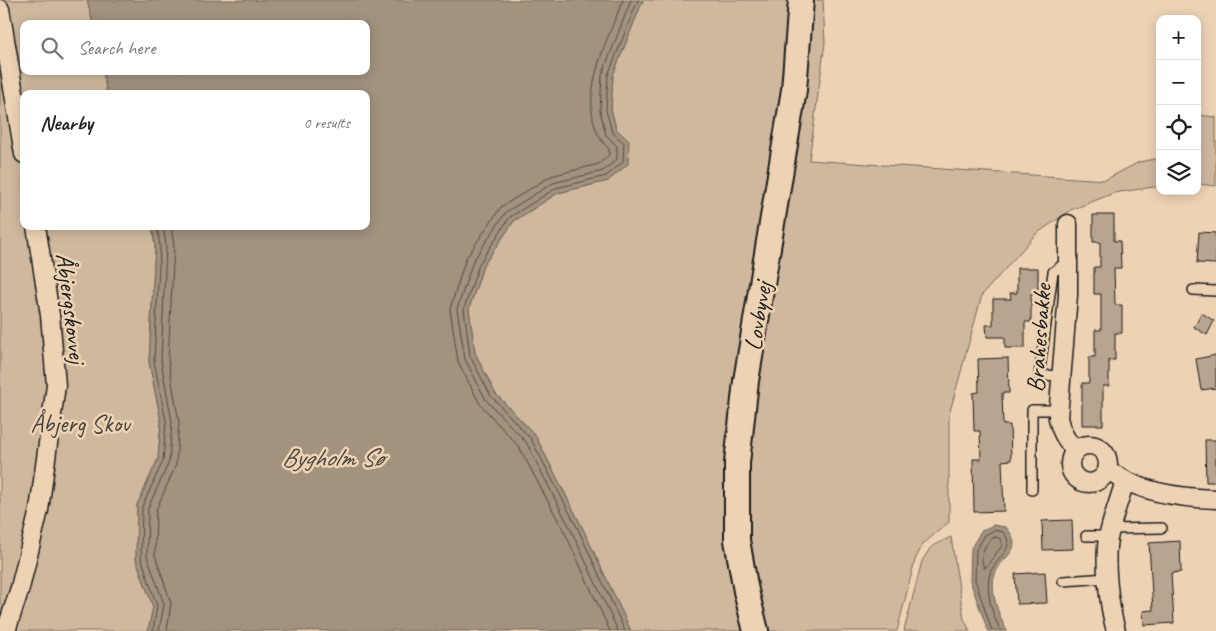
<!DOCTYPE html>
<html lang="en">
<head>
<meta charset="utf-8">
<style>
	body { margin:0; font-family:Caveat,sans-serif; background:#f6f6f6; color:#222 }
	.controls { position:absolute; right:15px; top:15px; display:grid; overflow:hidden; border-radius:10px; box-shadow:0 2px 12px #0003 }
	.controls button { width:45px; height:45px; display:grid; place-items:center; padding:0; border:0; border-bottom:1px solid #e0e0e0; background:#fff; color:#222; font:25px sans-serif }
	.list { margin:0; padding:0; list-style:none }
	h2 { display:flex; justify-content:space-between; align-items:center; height:65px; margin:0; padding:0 20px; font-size:21px }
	h2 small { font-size:16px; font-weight:400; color:#767676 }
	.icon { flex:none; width:28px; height:28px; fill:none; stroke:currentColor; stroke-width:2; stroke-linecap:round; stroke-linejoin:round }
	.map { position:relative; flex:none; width:1216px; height:631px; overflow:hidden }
	.search { position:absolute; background:#fff; box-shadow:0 2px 12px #0003; left:20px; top:20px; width:350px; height:55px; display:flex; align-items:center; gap:12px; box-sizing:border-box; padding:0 18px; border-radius:10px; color:#767676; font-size:19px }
	.panel { position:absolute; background:#fff; box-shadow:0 2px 12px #0003; left:20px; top:90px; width:350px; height:140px; border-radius:10px }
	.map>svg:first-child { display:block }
	.green { fill:#cfb89e; stroke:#766a5d }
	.water { fill:#a2927e; stroke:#6c6357 }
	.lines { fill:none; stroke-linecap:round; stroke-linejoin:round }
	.shore { stroke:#524b43; stroke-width:1 }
	.building { fill:#b9a58f; stroke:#1c1c1c }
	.lane-casing { stroke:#1c1c1c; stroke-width:12 }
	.street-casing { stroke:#1c1c1c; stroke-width:21 }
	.secondary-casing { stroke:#1c1c1c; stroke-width:28 }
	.lane { stroke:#edd3b4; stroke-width:9 }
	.street { stroke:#edd3b4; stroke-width:18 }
	.secondary { stroke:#edd3b4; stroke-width:24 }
	.labels { text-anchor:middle; stroke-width:5; stroke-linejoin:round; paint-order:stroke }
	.street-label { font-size:25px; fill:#1c1c1c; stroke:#edd3b4 }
	.park-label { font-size:25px; fill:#49433c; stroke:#edd3b4 }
	.water-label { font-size:26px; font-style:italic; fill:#4b453e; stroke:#edd3b4 }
</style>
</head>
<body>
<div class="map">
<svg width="1216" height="631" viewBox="0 0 1216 631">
	<rect width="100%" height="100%" fill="#edd3b4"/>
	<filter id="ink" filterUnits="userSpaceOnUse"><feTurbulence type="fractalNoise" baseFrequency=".02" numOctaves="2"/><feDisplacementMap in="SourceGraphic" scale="10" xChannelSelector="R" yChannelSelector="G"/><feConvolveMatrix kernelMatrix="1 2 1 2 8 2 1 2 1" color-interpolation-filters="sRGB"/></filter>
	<g filter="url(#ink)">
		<!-- green -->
		<g class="green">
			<path d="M0 0H87L93 24H24V71H103L107 94H24V226H152L155 246 149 362 161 421 158 459 137 505 136 559 153 607 148 631H0Z"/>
			<path d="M643 0H823L825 43 809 160 1105 180 1139 162 1160 158V186L1114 193 1071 210 1036 234 982 295 949 415V522L923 544 915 560 897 631H631L582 527 535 435 495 393 475 353 469 309 483 266 514 221 558 193 608 181 629 141 616 129 611 108 613 75Z"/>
			<path d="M1197 115 1216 117V186L1197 184Z"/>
			<path d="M951 537 964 619 970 631H904L922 561 931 547Z"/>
		</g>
		<!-- water -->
		<g class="water">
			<path d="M87 0H643L613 75 611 109 616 129 629 141 628 164 608 181 558 193 514 221 483 266 469 309 475 353 495 393 535 435 582 527 631 631H148L153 607 136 559 137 505 158 459 161 421 149 362 155 246 152 226H366V94H107L103 71H366V24H93Z"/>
			<path d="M993 525 1006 527C1026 551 1003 554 995 574 989 591 999 616 1007 631H988L970 581 971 548 981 531Z"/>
		</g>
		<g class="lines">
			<!-- shore -->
			<g class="shore">
				<path d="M995 537 1001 539 1002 546 986 567 984 568C979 557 984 542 995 537Z"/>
				<path d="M153 631 157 606 141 557 142 507 163 461 166 421 154 361 160 246 157 226"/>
				<path d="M159 631 164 604 147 556 148 508 169 462 172 422 161 361 166 246 163 226"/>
				<path d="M167 631 171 603 155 555 156 510 176 465 179 422 168 360 174 246 171 226"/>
				<path d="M610 631 566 535 519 447 480 404 458 362 450 309 466 258 501 207 551 176 599 164 609 155V149C570 111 607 41 623 0"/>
				<path d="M618 631 572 532 526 442 486 400 465 359 457 309 473 261 506 212 553 183 603 171 617 159V146L606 135 600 111 602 75 631 0"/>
				<path d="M625 631 578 529 531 439 491 396 470 356 464 309 479 264 510 217 556 188 606 176 623 162 624 143 612 132 606 110 608 75 638 0"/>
				<path d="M992 631 975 580 976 550 985 535 994 530 1003 532C1017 547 998 557 991 571 984 586 992 619 1002 631"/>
			</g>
		</g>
		<!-- building -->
		<g class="building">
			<path d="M1093 215H1114V241H1120L1121 268H1114L1115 305H1122V333H1115V360H1109V386H1103V425H1082V383H1089V357H1095V330H1101V294H1094V267H1100V242H1093Z"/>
			<path d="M1199 232 1216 233V264L1197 263Z"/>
			<path d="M1017 268H1038V294H1031V322H1025V348H1005V337H987L986 325H993V299H1011L1010 293H1017Z"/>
			<path d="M1202 313 1214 321 1207 335 1194 327Z"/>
			<path d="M1216 355V388L1201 390 1196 359Z"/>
			<path d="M1008 358 1009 393H1002L1003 425H1010L1011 460 1002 461 1004 511 974 512 973 459H981L980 431H974L973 393 979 392 978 359Z"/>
			<path d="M1205 440H1216V482H1206Z"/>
			<path d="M1072 520 1073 549 1043 550 1042 521Z"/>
			<path d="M1180 541 1181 572 1171 573 1174 623 1144 625 1143 611 1153 610 1149 543Z"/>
			<path d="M1045 572 1047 603 1017 604 1015 574Z"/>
		</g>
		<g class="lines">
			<defs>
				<g id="lane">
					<path d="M1193 290 1216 291"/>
					<path d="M1061 375 1039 376 1053 272 1068 261"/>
					<path d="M1032 490V410H1058"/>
					<path d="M1110 529 1162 528"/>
					<path d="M1086 536H1108"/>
					<path d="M1063 581 1108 578"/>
				</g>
				<g id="street">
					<path d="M0 9 24 154"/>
					<path d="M1068 224V295L1058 418C1061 432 1066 440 1075 450"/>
					<circle cx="1089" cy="464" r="19"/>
					<path d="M1116 475C1143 493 1184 498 1216 499"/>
					<path d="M6 631 20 588 39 510 56 385 50 315 36 226"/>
					<path d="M1116 631C1109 607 1103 558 1109 534 1113 516 1120 498 1125 481"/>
				</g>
				<path id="secondary" d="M756 631 746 591 737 540V463L746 381 794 90 801 0"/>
			</defs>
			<!-- lane casing -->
			<use href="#lane" class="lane-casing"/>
			<!-- street casing -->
			<use href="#street" class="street-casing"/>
			<!-- secondary casing -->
			<use href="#secondary" class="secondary-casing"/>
			<!-- lane -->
			<use href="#lane" class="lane"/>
			<!-- street -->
			<use href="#street" class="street"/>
			<!-- secondary -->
			<use href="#secondary" class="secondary"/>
		</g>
	</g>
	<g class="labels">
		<!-- street labels -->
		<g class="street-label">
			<text transform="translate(72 308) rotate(83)" y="9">Åbjergskovvej</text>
			<text transform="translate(757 316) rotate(-81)" y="9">Lovbyvej</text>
			<text transform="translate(1038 338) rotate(-86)" y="9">Brahesbakke</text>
		</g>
		<!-- park labels -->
		<g class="park-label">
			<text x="80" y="432">Åbjerg Skov</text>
		</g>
		<!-- water labels -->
		<g class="water-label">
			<text x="332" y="466">Bygholm Sø</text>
		</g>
	</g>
</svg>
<div class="controls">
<button>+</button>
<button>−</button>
<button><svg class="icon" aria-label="locate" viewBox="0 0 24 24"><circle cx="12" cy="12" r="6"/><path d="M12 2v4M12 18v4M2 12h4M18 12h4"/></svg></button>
<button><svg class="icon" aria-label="layers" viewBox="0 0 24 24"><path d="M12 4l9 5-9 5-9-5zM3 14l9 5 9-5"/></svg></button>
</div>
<div class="search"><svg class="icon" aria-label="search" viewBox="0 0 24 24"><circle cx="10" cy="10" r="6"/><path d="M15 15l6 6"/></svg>Search here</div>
<section class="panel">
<h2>Nearby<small>0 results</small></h2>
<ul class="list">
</ul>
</section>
</div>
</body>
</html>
